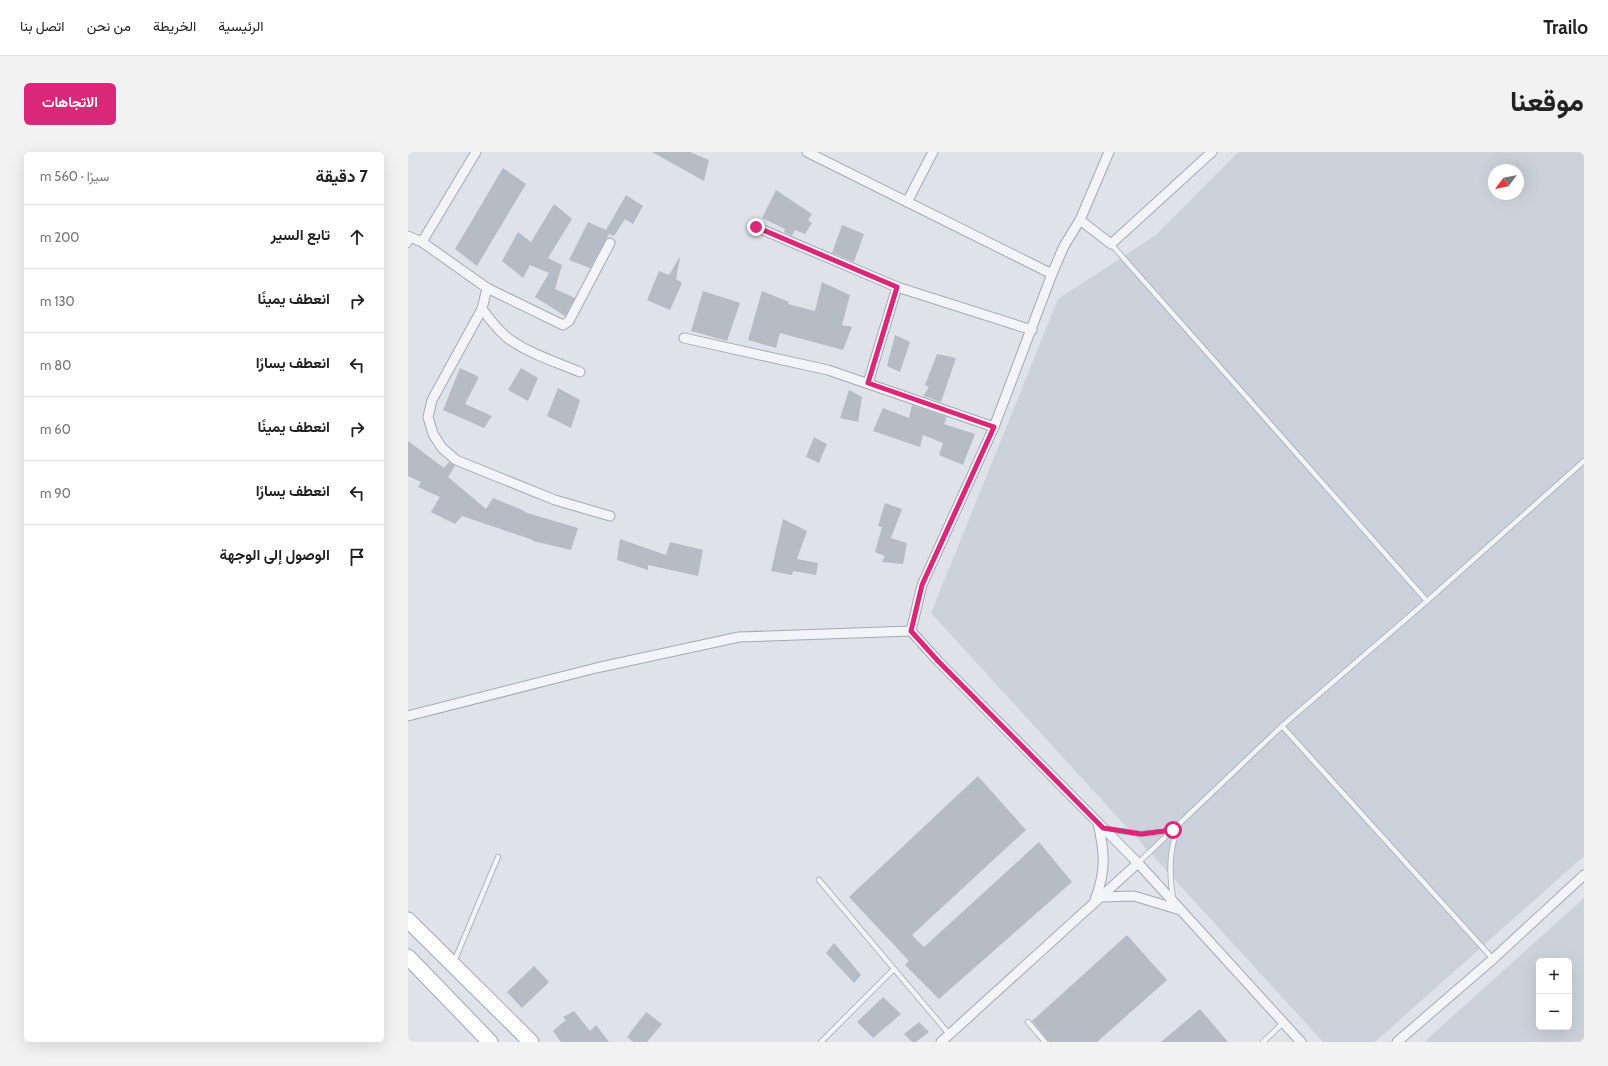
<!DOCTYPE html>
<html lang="ar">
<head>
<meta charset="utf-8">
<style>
	body { margin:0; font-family:Cabin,Vazirmatn,sans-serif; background:#f2f2f2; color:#222; direction:rtl }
	.controls { position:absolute; right:12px; bottom:12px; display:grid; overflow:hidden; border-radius:6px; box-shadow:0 4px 16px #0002 }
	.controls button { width:36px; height:36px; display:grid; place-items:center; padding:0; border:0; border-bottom:1px solid #e0e0e0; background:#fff; color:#222; font:20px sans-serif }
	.compass { position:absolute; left:1080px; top:12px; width:36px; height:36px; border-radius:50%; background:#fff; box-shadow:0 4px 16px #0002; rotate:238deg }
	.stop { position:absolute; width:12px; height:12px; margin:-9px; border:3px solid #db2777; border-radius:50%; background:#fff }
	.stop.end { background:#db2777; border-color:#fff; box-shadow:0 1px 4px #0008 }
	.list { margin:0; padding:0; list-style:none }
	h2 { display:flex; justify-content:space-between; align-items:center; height:52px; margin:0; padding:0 16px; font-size:17px }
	h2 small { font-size:13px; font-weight:400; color:#767676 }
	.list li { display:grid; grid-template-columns:26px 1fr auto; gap:12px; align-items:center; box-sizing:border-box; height:64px; padding:0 16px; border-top:1px solid #e0e0e0 }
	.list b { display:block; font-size:15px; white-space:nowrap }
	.list em { font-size:13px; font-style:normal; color:#767676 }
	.icon { flex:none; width:22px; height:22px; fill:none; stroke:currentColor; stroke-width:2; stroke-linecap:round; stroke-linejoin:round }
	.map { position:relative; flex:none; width:1176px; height:890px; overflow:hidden; direction:ltr; border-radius:6px }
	header { display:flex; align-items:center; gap:24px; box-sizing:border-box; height:56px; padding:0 20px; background:#fff; border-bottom:1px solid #e0e0e0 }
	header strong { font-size:19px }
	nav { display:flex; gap:22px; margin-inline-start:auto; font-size:14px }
	.intro { display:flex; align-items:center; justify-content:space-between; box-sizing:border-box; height:96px; padding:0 24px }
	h1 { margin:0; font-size:28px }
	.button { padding:10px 18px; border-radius:6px; background:#db2777; color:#fff; font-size:14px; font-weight:700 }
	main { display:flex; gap:24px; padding:0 24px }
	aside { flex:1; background:#fff; border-radius:6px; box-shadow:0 4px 16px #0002 }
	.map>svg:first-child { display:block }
	.built { fill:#ccd2db; fill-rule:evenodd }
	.building { fill:#b5bcc6 }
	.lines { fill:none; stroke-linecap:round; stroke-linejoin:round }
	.lane-casing { stroke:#a4aab3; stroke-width:6 }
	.street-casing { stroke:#a4aab3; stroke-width:11 }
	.primary-casing { stroke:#9da8b6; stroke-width:17 }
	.lane { stroke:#f2f4f7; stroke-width:4.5 }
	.street { stroke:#f2f4f7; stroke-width:9 }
	.primary { stroke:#fff; stroke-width:15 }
	.route { stroke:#db2777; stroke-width:5 }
</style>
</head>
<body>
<header>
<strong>Trailo</strong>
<nav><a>الرئيسية</a><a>الخريطة</a><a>من نحن</a><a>اتصل بنا</a></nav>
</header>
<div class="intro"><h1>موقعنا</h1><a class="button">الاتجاهات</a></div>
<main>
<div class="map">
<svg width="1176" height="890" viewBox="0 0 1176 890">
	<rect width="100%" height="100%" fill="#dfe3e9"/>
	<!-- built -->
	<g class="built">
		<path d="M830 0H1173L1176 3V704L967 890H915L523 461 650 147 748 83ZM1086 18H1110V42H1086Z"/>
		<path d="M1176 746V890H1016ZM1131 809H1161V875H1131Z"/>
	</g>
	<!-- building -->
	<g class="building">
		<path d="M244 0H282L301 8 296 29Z"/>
		<path d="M95 16 118 32 69 114 47 97Z"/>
		<path d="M368 38 404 62 400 68 404 71 397 82 387 78 384 84 376 80 377 77 354 66Z"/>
		<path d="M218 43 235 54 225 72 217 67 206 84 201 82 182 116 161 108 180 70 198 78Z"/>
		<path d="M146 52 164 67 140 106 154 113 147 137 167 146 157 164 127 145 141 121 122 113 115 126 94 109 110 80 123 90Z"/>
		<path d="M434 73 456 82 446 110 424 101Z"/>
		<path d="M271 106H272L268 127 274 131 262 158 239 148 251 119 261 123Z"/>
		<path d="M414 130 442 143 434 173 444 175 435 198 372 181 368 196 340 188 354 139 381 150 380 152 407 159Z"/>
		<path d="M295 139 332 151 319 189 283 179Z"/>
		<path d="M487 183 502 190 492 220 479 214Z"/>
		<path d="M529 202 548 206 533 250 515 244 521 235 517 233Z"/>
		<path d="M52 216 71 225 57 252 84 264 76 276 35 258Z"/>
		<path d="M113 216 130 226 120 249 100 238Z"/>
		<path d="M150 236 172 248 163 276 139 264Z"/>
		<path d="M441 238 454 245 450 270 432 266Z"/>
		<path d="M504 253 539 265 536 272 567 282 555 313 531 303 535 291 515 283 512 295 465 279 475 256 501 266Z"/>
		<path d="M406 285 419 292 411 311 398 305Z"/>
		<path d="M0 289 36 316 41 310 47 314 40 325 78 357 85 346 117 359 116 360 170 376 163 398 125 389V388L54 364 47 372 23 360 32 345 10 335 13 330 0 324Z"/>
		<path d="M477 351 494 357 483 386 499 391 495 412 474 410 477 404 467 400 474 375 470 374Z"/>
		<path d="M375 367 399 379 389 407 410 411 408 423 385 419 384 423 363 419Z"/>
		<path d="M212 387 258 403 262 390 295 398 290 424 240 413V418L209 408Z"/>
		<path d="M570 624 618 678 504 783 516 795 631 690 664 730 531 847 497 813 501 809 441 745Z"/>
		<path d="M719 783 759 828 689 890H641L624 869Z"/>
		<path d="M426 791 453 823 446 831 418 801Z"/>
		<path d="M126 814 141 830 114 856 99 840Z"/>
		<path d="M475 845 493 862 465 886 449 870Z"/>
		<path d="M792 857 820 890H753Z"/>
		<path d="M166 859 182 879 188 873 201 890H153L145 879 158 868 155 865Z"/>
		<path d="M238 860 254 872 239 890H225L219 885Z"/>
		<path d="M511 870 521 880 508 890H504L496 882Z"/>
	</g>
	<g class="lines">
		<defs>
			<g id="lane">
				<path d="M703 92 1019 449"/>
				<path d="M0 93 4 86"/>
				<path d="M874 574 1085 807"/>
				<path d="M699 677 733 682 765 679"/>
				<path d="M730 711 874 574 1019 449 1176 309"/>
				<path d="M411 728 541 882"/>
				<path d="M765 746C761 721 761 699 770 675"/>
				<path d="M46 810 90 705"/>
				<path d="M620 870 637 890"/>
				<path d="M413 890 486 817"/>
				<path d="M855 890 875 871"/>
			</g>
			<g id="street">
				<path d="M399 0 644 122"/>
				<path d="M499 50 525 0"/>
				<path d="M672 68 701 0"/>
				<path d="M348 75 489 135 624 178"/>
				<path d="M0 84 14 90 79 136 155 173 161 169 202 91"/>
				<path d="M14 90 68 0"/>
				<path d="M79 136 74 157 24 248 20 265 25 282 34 296 48 308 147 348 202 364"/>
				<path d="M74 157C82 167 90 179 101 187 122 202 148 210 172 220"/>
				<path d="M276 186 420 218 586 275"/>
				<path d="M460 231 489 135"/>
				<path d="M503 479 514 433 586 275 644 122 656 94 672 68 703 92 804 0"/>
				<path d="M503 479 530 509 730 711 893 890"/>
				<path d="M0 564 188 516 331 485 503 479"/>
				<path d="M693 745 726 744 769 757"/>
				<path d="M687 748C698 719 697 702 690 671"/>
				<path d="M533 890 730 711"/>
				<path d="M989 890 1085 807 1176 723"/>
			</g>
			<g id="primary">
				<path d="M0 768 123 890"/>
				<path d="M0 805 82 890"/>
			</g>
		</defs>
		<!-- lane casing -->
		<use href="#lane" class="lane-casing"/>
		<!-- street casing -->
		<use href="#street" class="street-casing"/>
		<!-- primary casing -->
		<use href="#primary" class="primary-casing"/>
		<!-- lane -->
		<use href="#lane" class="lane"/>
		<!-- street -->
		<use href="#street" class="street"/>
		<!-- primary -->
		<use href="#primary" class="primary"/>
	</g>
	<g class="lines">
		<!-- route -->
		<path class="route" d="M348 75 489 135 460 231 586 275 514 433 503 479 530 509 695 676 733 682 765 678"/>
	</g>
</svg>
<div class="controls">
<button>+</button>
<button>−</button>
</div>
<svg class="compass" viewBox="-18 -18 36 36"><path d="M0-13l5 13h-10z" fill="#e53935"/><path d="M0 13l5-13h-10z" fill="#767676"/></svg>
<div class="stop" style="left:765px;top:678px"></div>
<div class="stop end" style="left:348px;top:75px"></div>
</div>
<aside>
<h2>7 دقيقة<small>سيرًا · 560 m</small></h2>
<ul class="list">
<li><svg class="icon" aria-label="ahead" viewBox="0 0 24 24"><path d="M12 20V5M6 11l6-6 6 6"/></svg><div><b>تابع السير</b></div><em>200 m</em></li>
<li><svg class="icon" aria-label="right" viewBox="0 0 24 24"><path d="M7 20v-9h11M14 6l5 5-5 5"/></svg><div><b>انعطف يمينًا</b></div><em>130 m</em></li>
<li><svg class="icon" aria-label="left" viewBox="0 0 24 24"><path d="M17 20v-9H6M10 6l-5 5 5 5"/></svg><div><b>انعطف يسارًا</b></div><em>80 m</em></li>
<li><svg class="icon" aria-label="right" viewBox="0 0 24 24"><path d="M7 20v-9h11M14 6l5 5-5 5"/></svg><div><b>انعطف يمينًا</b></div><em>60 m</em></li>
<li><svg class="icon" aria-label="left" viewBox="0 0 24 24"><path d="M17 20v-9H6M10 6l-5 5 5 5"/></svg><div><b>انعطف يسارًا</b></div><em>90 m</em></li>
<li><svg class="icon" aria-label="arrive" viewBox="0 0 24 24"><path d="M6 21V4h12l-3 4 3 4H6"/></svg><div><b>الوصول إلى الوجهة</b></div></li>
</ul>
</aside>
</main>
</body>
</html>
